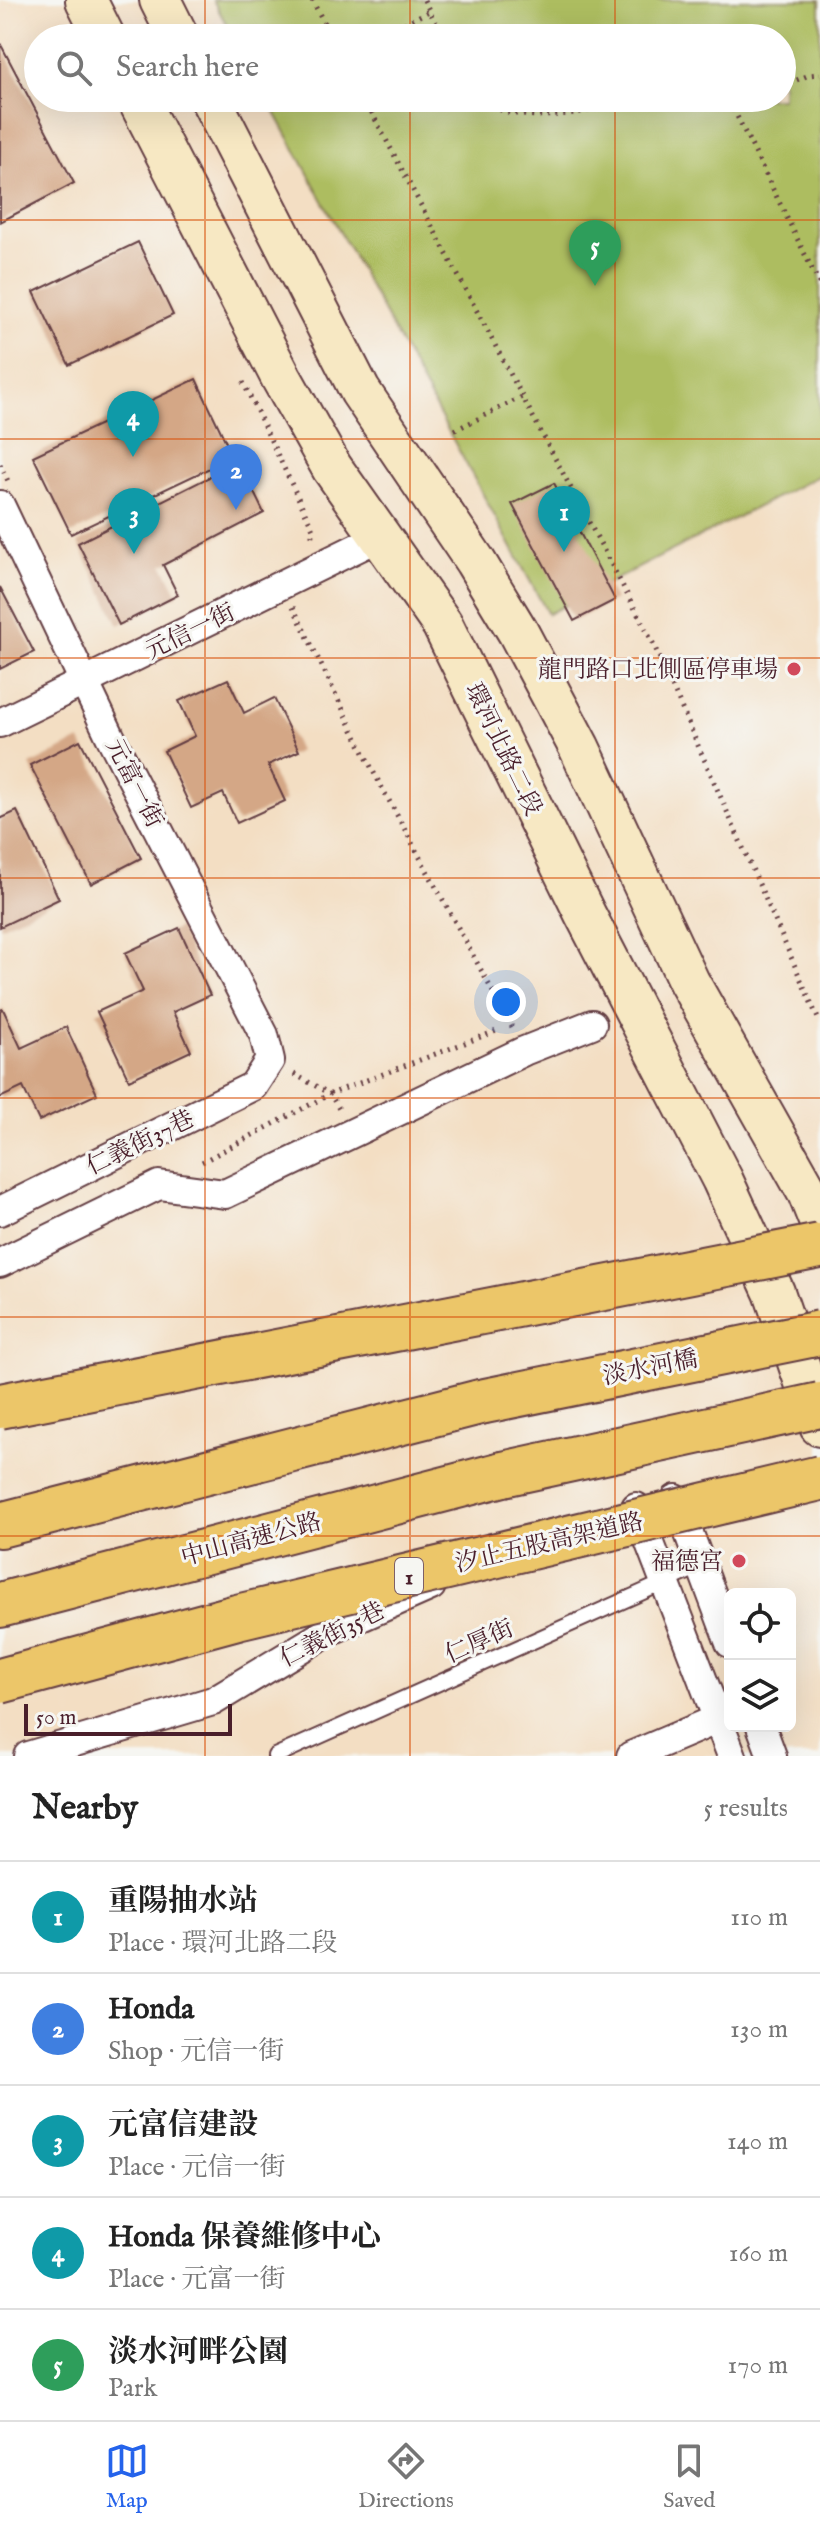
<!DOCTYPE html>
<html lang="en">
<head>
<meta charset="utf-8">
<style>
	body { margin:0; font-family:"IM FELL English","Noto Serif TC",serif; background:#f2f2f2; color:#222 }
	.controls { position:absolute; right:24px; bottom:24px; display:grid; overflow:hidden; border-radius:12px; box-shadow:0 8px 32px #0002 }
	.controls button { width:72px; height:72px; display:grid; place-items:center; padding:0; border:0; border-bottom:2px solid #e0e0e0; background:#fff; color:#222; font:40px sans-serif }
	.scale { position:absolute; left:24px; bottom:20px; width:208px; box-sizing:border-box; padding-left:8px; border:4px solid #4a1f2b; border-top:0; font-size:22px; line-height:28px; white-space:nowrap; color:#4a1f2b; -webkit-text-stroke:6px #f6f6f2; paint-order:stroke }
	.you { position:absolute; left:506px; top:1002px; width:28px; height:28px; margin:-20px; border:6px solid #fff; border-radius:50%; background:#1a73e8; box-shadow:0 0 0 12px #1a73e833 }
	.badge { display:grid; place-items:center; width:52px; height:52px; border-radius:50%; background:#2563eb; color:#fff; font-size:26px; font-weight:700 }
	.pin { position:absolute; translate:-50% -66px; filter:drop-shadow(0 2px 4px #0008) }
	.pin::after { content:''; position:absolute; top:42px; width:28px; height:24px; background:inherit; clip-path:polygon(0 0,100% 0,50% 100%) }
	.list { margin:0; padding:0; list-style:none }
	h2 { display:flex; justify-content:space-between; align-items:center; height:104px; margin:0; padding:0 32px; font-size:34px }
	h2 small { font-size:26px; font-weight:400; color:#767676 }
	.list li { display:grid; grid-template-columns:52px 1fr auto; gap:24px; align-items:center; box-sizing:border-box; height:112px; padding:0 32px; border-top:2px solid #e0e0e0 }
	.list b { display:block; font-size:30px; white-space:nowrap }
	.list p { margin:0; font-size:26px; white-space:nowrap; color:#767676 }
	.list em { font-size:26px; font-style:normal; color:#767676 }
	.icon { flex:none; width:44px; height:44px; fill:none; stroke:currentColor; stroke-width:2; stroke-linecap:round; stroke-linejoin:round }
	.map { position:relative; flex:none; width:820px; height:1756px; overflow:hidden }
	.search { position:absolute; background:#fff; box-shadow:0 8px 32px #0002; left:24px; right:24px; top:24px; height:88px; display:flex; align-items:center; gap:20px; box-sizing:border-box; padding:0 28px; border-radius:44px; color:#767676; font-size:30px }
	.sheet { height:664px; background:#fff }
	nav { display:flex; justify-content:space-around; align-items:center; box-sizing:border-box; height:112px; border-top:2px solid #e0e0e0; background:#fff; font-size:22px; color:#767676 }
	nav a { display:grid; justify-items:center; gap:4px }
	nav .on { color:#2563eb }
	.map>svg:first-child { display:block }
	.green { fill:#adbd60; stroke:#7c6e46; stroke-width:2 }
	.building { fill:#d4a786 }
	.lines { fill:none; stroke-linecap:round; stroke-linejoin:round }
	.lane-casing { stroke:#633c42; stroke-width:18 }
	.street-casing { stroke:#633c42; stroke-width:32 }
	.secondary-casing { stroke:#633c42; stroke-width:44 }
	.highway-casing { stroke:#633c42; stroke-width:48 }
	.path { stroke:#633c42; stroke-width:5; stroke-dasharray:2 6; stroke-linecap:butt }
	.lane { stroke:#fff; stroke-width:14 }
	.street { stroke:#fff; stroke-width:28 }
	.secondary { stroke:#f7e8c3; stroke-width:40 }
	.highway { stroke:#ecc669; stroke-width:44 }
	.highway-bridge-casing { stroke:#633c42; stroke-width:48; stroke-linecap:butt }
	.highway-bridge { stroke:#ecc669; stroke-width:44 }
	.grid { fill:none; stroke:#d8530f; stroke-width:2; stroke-opacity:0.55 }
	.poi-dot { fill:#d1495b; stroke:#f6f6f2; stroke-width:3 }
	.labels { text-anchor:middle; stroke-width:6; stroke-linejoin:round; paint-order:stroke }
	.shield { fill:#f6f6f2; stroke:#7e6067; stroke-width:2 }
	.shield-label { font-size:22px; font-weight:bold; fill:#4a1f2b }
	.street-label { font-size:24px; fill:#4a1f2b; stroke:#f6f6f2 }
	.poi-label { font-size:24px; fill:#4a1f2b; stroke:#f6f6f2; text-anchor:end }
</style>
</head>
<body>
<div class="map">
<svg width="820" height="1756" viewBox="0 0 820 1756">
	<rect width="100%" height="100%" fill="#f6f6f2"/>
	<filter id="ink" filterUnits="userSpaceOnUse"><feTurbulence type="fractalNoise" baseFrequency=".0125" numOctaves="2"/><feDisplacementMap in="SourceGraphic" scale="16" xChannelSelector="R" yChannelSelector="G"/><feConvolveMatrix kernelMatrix="1 2 1 2 8 2 1 2 1" color-interpolation-filters="sRGB"/></filter>
	<filter id="wash" filterUnits="userSpaceOnUse"><feTurbulence type="fractalNoise" baseFrequency=".006" numOctaves="4" result="noise"/><feDisplacementMap in="SourceGraphic" scale="32" xChannelSelector="R" yChannelSelector="G"/><feGaussianBlur stdDeviation="1.8" result="paint"/><feColorMatrix in="noise" values="0 0 0 0 0 0 0 0 0 0 0 0 0 0 0 0 0 1.4 0 .05"/><feComposite in="paint" operator="in"/></filter>
	<g filter="url(#wash)">
		<rect width="100%" height="100%" fill="#f3dec3"/>
		<!-- green -->
		<path class="green" d="M213 0H820V475L548 614 267 98H782V38H234Z"/>
		<g id="blocks">
			<!-- building -->
			<g class="building">
				<path d="M0 43 74 183 0 222Z"/>
				<path d="M138 242 173 315 69 365 34 292Z"/>
				<path d="M196 379 233 457 71 534 33 456Z"/>
				<path d="M239 462 264 513 163 565 178 595 119 625 78 543Z"/>
				<path d="M554 483 615 600 574 621 512 504Z"/>
				<path d="M0 587 34 652 0 669Z"/>
				<path d="M228 679 244 713 274 698 299 751 268 765 285 801 237 823 223 793 191 808 164 751 195 736 179 701Z"/>
				<path d="M80 740 141 858 91 884 30 765Z"/>
				<path d="M17 811 59 899 0 927V819Z"/>
				<path d="M179 928 210 995 173 1012 191 1051 129 1080 97 1012 143 991 125 953Z"/>
				<path d="M3 1009 21 1048 66 1027 97 1094 39 1121 23 1087 0 1098V1010Z"/>
			</g>
		</g>
	</g>
	<g filter="url(#ink)">
		<use href="#blocks" fill-opacity="0" stroke="#633c42" stroke-width="2"/>
		<g class="lines">
			<defs>
				<path id="lane" d="M275 1756 701 1566"/>
				<g id="street">
					<path d="M0 505 110 736 264 1035 270 1060 253 1086 0 1211"/>
					<path d="M0 723 379 537"/>
					<path d="M0 1263 159 1185 225 1194 524 1051 592 1024"/>
					<path d="M676 1499 730 1643"/>
					<path d="M636 1507 732 1756"/>
					<path d="M761 1726 772 1756"/>
					<path d="M28 1756 213 1701 329 1631 431 1586"/>
					<path d="M631 1756 730 1714"/>
				</g>
				<g id="secondary">
					<path d="M86 0 105 38"/>
					<path d="M160 0 179 38"/>
					<path d="M137 98 282 379 332 468 442 624 585 914 722 1179 774 1292 820 1426"/>
					<path d="M210 98 360 391 475 561 518 632 579 747 689 982 808 1193 820 1223"/>
				</g>
				<g id="highway">
					<path d="M0 1525 480 1402"/>
					<path d="M0 1605 503 1474"/>
				</g>
			</defs>
			<!-- lane casing -->
			<use href="#lane" class="lane-casing"/>
			<!-- street casing -->
			<use href="#street" class="street-casing"/>
			<!-- secondary casing -->
			<use href="#secondary" class="secondary-casing"/>
			<!-- highway casing -->
			<use href="#highway" class="highway-casing"/>
			<!-- path -->
			<g class="path">
				<path d="M312 0 332 38"/>
				<path d="M424 0 443 38"/>
				<path d="M376 38 429 11"/>
				<path d="M782 86 809 75 820 74"/>
				<path d="M364 98 653 643 820 1023"/>
				<path d="M479 98C518 130 592 112 637 98"/>
				<path d="M723 98 732 106 820 285"/>
				<path d="M732 106 753 98"/>
				<path d="M243 382 313 529 311 540"/>
				<path d="M455 430 524 396"/>
				<path d="M0 464 8 481"/>
				<path d="M293 607 373 771 512 1027"/>
				<path d="M294 1074 330 1094 339 1109"/>
				<path d="M202 1162 330 1094 499 1030"/>
			</g>
			<!-- lane -->
			<use href="#lane" class="lane"/>
			<!-- street -->
			<use href="#street" class="street"/>
			<!-- secondary -->
			<use href="#secondary" class="secondary"/>
			<!-- highway -->
			<use href="#highway" class="highway"/>
			<defs>
				<g id="highway-bridge">
					<path d="M480 1402 820 1333"/>
					<path d="M0 1406 820 1246"/>
					<path d="M503 1474 820 1405"/>
					<path d="M0 1681 237 1617 820 1478"/>
				</g>
			</defs>
			<!-- highway-bridge casing -->
			<use href="#highway-bridge" class="highway-bridge-casing"/>
			<!-- highway-bridge -->
			<use href="#highway-bridge" class="highway-bridge"/>
		</g>
	</g>
	<!-- grid -->
	<path class="grid" d="M205 0V38M410 0V38M615 0V38M205 98V1756M410 98V1756M615 98V1756M0 220H820M0 439H820M0 658H820M0 878H820M0 1098H820M0 1317H820M0 1536H820"/>
	<!-- markers -->
	<g class="poi-dot">
		<circle cx="794" cy="669" r="8"/>
		<circle cx="739" cy="1561" r="8"/>
	</g>
	<g class="labels">
		<!-- shield labels -->
		<rect class="shield" x="395" y="1558" width="28" height="36" rx="6"/>
		<g class="shield-label">
			<text x="409" y="1584">1</text>
		</g>
		<!-- street labels -->
		<g class="street-label">
			<text transform="translate(190 631) rotate(-26)" y="8">元信一街</text>
			<text transform="translate(504 749) rotate(64)" y="8">環河北路二段</text>
			<text transform="translate(135 783) rotate(63)" y="8">元富一街</text>
			<text transform="translate(140 1142) rotate(-26)" y="8">仁義街37巷</text>
			<text transform="translate(650 1367) rotate(-11)" y="8">淡水河橋</text>
			<text transform="translate(251 1539) rotate(-15)" y="8">中山高速公路</text>
			<text transform="translate(549 1542) rotate(-13)" y="8">汐止五股高架道路</text>
			<text transform="translate(332 1634) rotate(-27)" y="8">仁義街35巷</text>
			<text transform="translate(479 1641) rotate(-24)" y="8">仁厚街</text>
		</g>
		<!-- poi labels -->
		<g class="poi-label">
			<text x="778" y="677">龍門路口北側區停車場</text>
			<text x="723" y="1569">福德宮</text>
		</g>
	</g>
</svg>
<div class="controls">
<button><svg class="icon" aria-label="locate" viewBox="0 0 24 24"><circle cx="12" cy="12" r="6"/><path d="M12 2v4M12 18v4M2 12h4M18 12h4"/></svg></button>
<button><svg class="icon" aria-label="layers" viewBox="0 0 24 24"><path d="M12 4l9 5-9 5-9-5zM3 14l9 5 9-5"/></svg></button>
</div>
<div class="scale">50 m</div>
<div class="you"></div>
<div class="pin badge" style="left:564px;top:552px;background:#0f9aa8">1</div>
<div class="pin badge" style="left:236px;top:510px;background:#3f7fe0">2</div>
<div class="pin badge" style="left:134px;top:554px;background:#0f9aa8">3</div>
<div class="pin badge" style="left:133px;top:457px;background:#0f9aa8">4</div>
<div class="pin badge" style="left:595px;top:286px;background:#2e9e5b">5</div>
<div class="search"><svg class="icon" aria-label="search" viewBox="0 0 24 24"><circle cx="10" cy="10" r="6"/><path d="M15 15l6 6"/></svg>Search here</div>
</div>
<section class="sheet">
<h2>Nearby<small>5 results</small></h2>
<ul class="list">
<li><span class="badge" style="background:#0f9aa8">1</span><div><b>重陽抽水站</b><p>Place · 環河北路二段</p></div><em>110 m</em></li>
<li><span class="badge" style="background:#3f7fe0">2</span><div><b>Honda</b><p>Shop · 元信一街</p></div><em>130 m</em></li>
<li><span class="badge" style="background:#0f9aa8">3</span><div><b>元富信建設</b><p>Place · 元信一街</p></div><em>140 m</em></li>
<li><span class="badge" style="background:#0f9aa8">4</span><div><b>Honda 保養維修中心</b><p>Place · 元富一街</p></div><em>160 m</em></li>
<li><span class="badge" style="background:#2e9e5b">5</span><div><b>淡水河畔公園</b><p>Park</p></div><em>170 m</em></li>
</ul>
</section>
<nav>
<a class="on"><svg class="icon" aria-label="map" viewBox="0 0 24 24"><path d="M3 6l6-2 6 2 6-2v14l-6 2-6-2-6 2zM9 4v14M15 6v14"/></svg>Map</a>
<a><svg class="icon" aria-label="directions" viewBox="0 0 24 24"><path d="M12 3l9 9-9 9-9-9zM9 14v-3h6M13 9l2 2-2 2"/></svg>Directions</a>
<a><svg class="icon" aria-label="saved" viewBox="0 0 24 24"><path d="M7 4h10v16l-5-4-5 4z"/></svg>Saved</a>
</nav>
</body>
</html>
